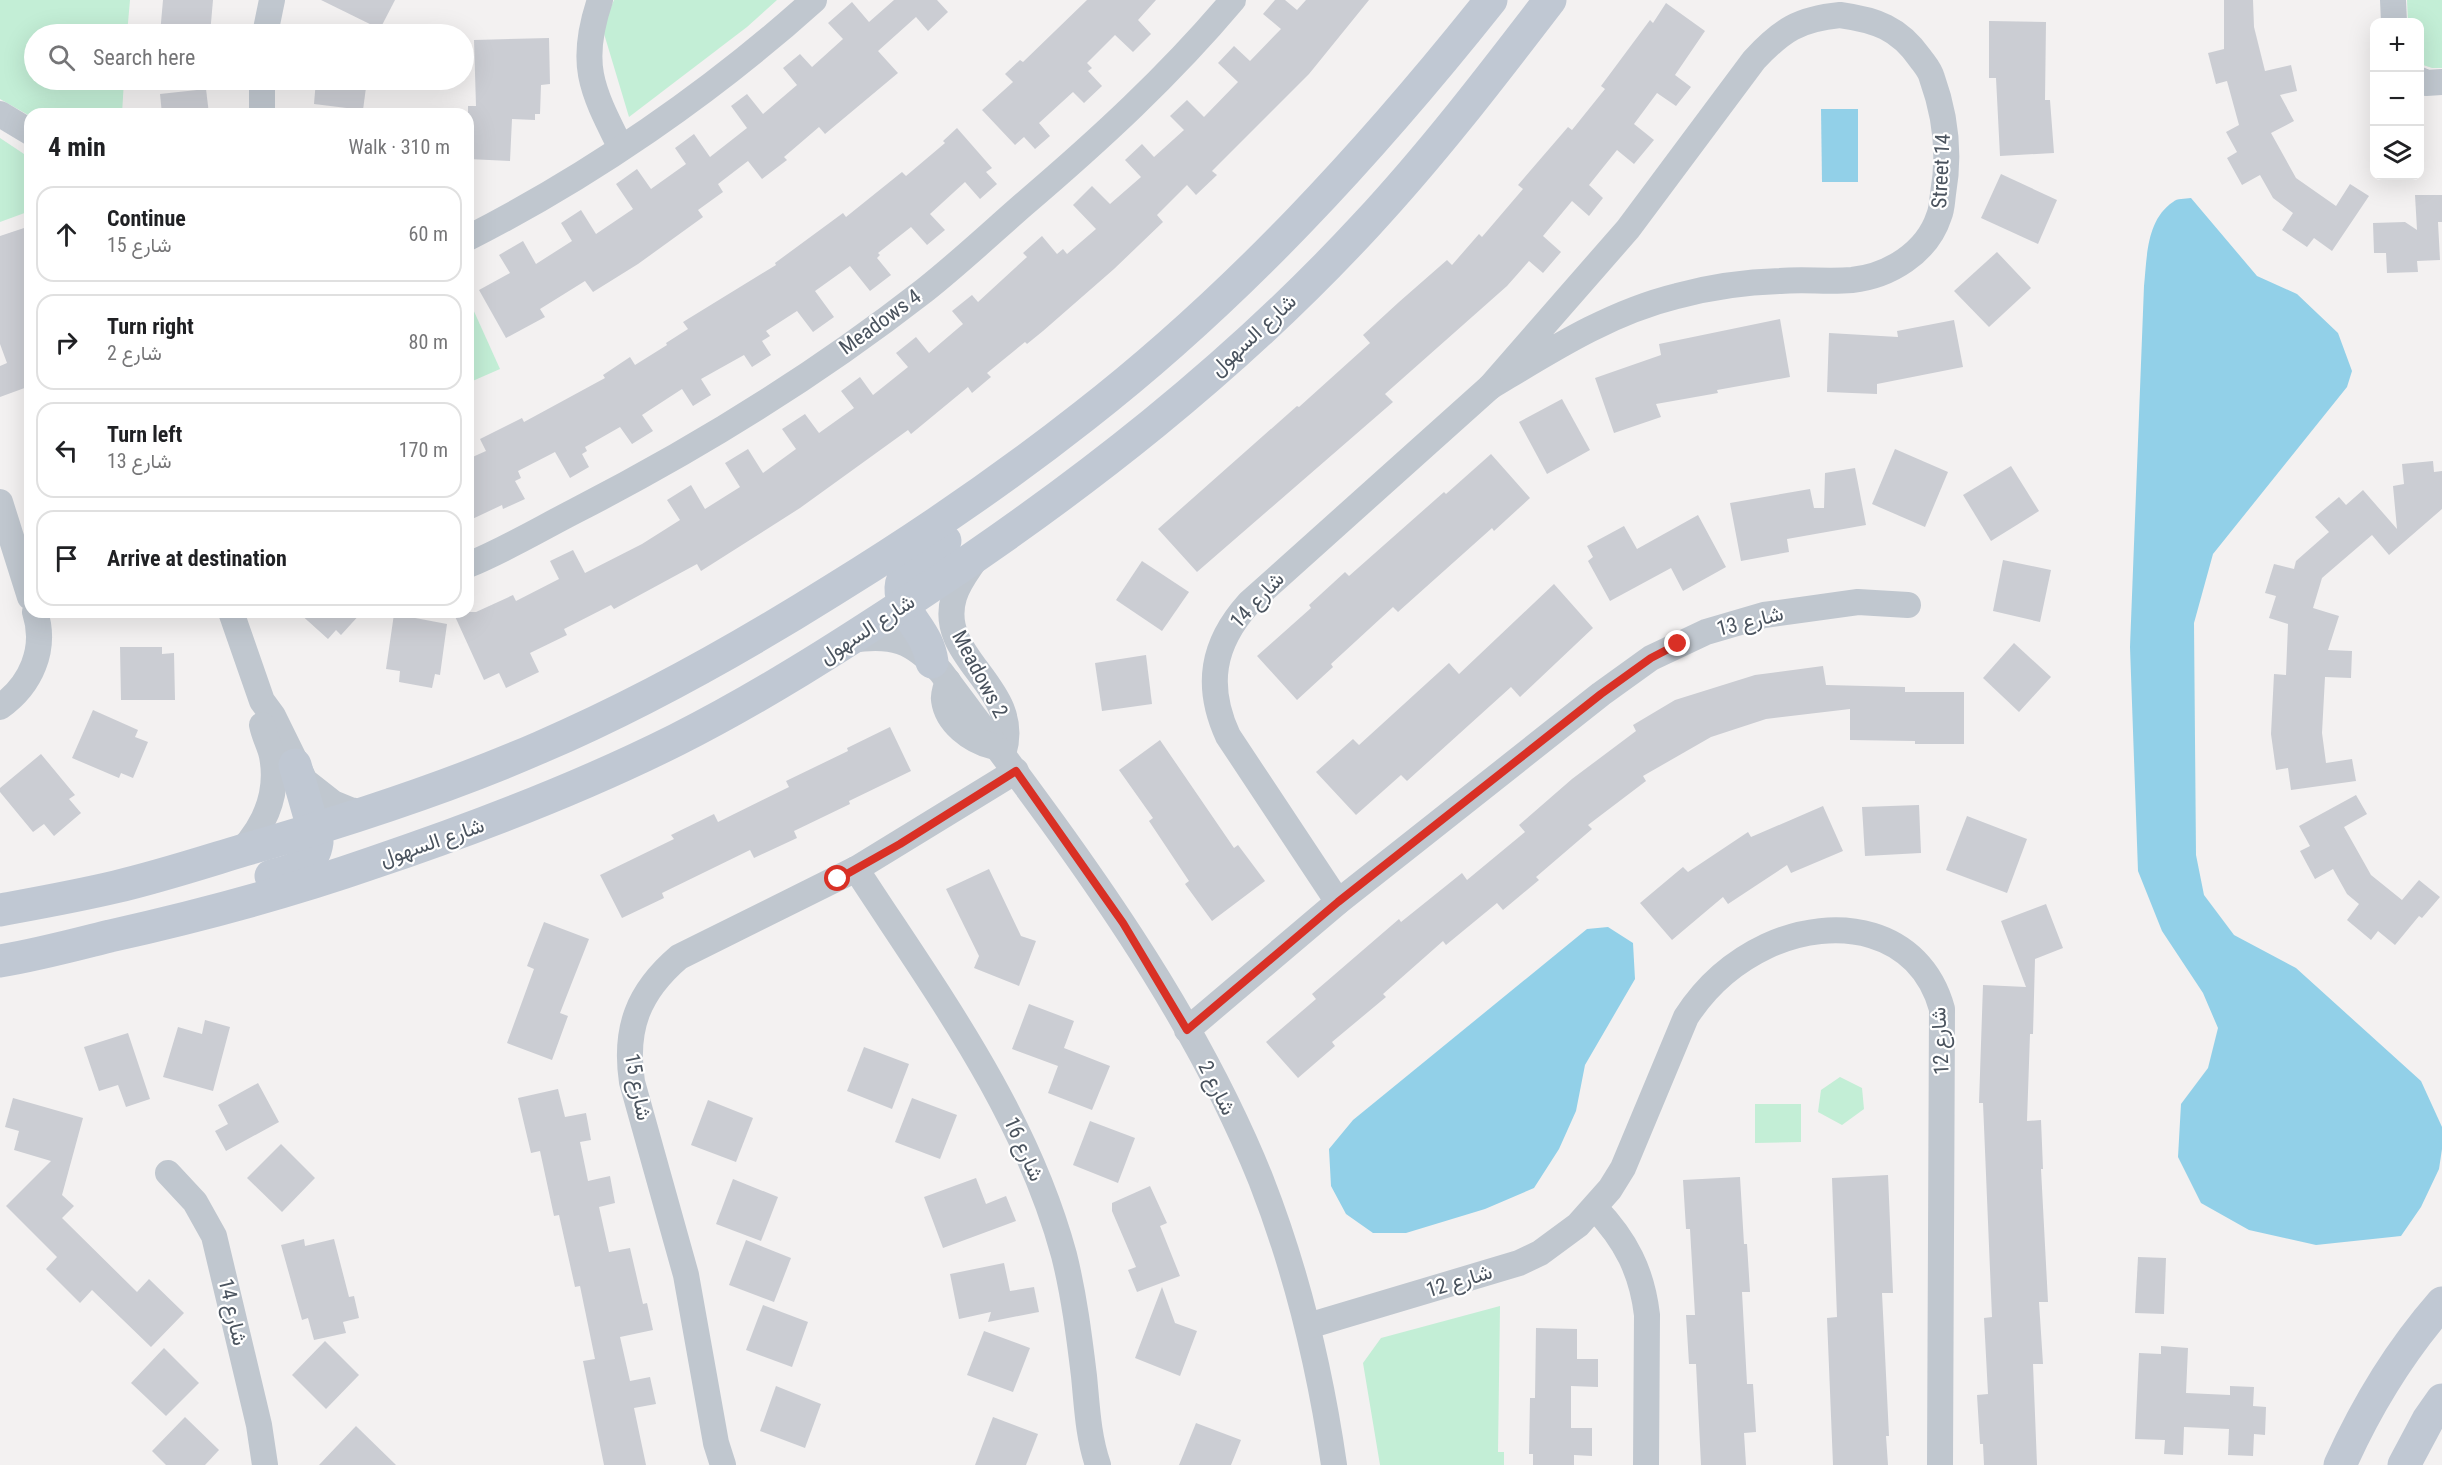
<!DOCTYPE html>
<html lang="en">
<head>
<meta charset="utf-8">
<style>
	body { margin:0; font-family:"Roboto Condensed",Vazirmatn,sans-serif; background:#f6f6f6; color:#202124 }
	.controls { position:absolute; right:18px; top:18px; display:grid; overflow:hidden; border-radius:12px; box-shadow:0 6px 24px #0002 }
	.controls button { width:54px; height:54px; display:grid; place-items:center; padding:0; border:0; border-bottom:2px solid #e0e0e0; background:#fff; color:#202124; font:30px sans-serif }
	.stop { position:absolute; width:18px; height:18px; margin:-14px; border:4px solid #d93025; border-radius:50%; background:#fff }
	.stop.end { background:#d93025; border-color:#fff; box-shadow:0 2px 6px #0008 }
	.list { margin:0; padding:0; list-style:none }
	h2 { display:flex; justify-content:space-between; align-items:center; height:78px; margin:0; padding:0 24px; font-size:26px }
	h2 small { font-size:20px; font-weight:400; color:#757577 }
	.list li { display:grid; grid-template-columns:39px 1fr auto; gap:18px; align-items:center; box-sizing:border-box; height:96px; margin:0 12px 12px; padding:0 12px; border:2px solid #e0e0e0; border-radius:18px }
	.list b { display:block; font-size:22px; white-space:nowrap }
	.list p { margin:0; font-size:20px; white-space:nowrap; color:#757577 }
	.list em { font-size:20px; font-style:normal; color:#757577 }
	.icon { flex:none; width:33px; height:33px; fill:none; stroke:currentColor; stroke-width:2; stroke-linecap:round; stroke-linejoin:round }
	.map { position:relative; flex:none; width:2442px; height:1465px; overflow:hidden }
	.search { position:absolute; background:#fff; box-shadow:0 6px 24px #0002; left:24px; top:24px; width:450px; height:66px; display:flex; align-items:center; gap:15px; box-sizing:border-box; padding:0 21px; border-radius:33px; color:#757577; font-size:22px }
	.panel { position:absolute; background:#fff; box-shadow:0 6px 24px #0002; left:24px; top:108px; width:450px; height:510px; border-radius:18px }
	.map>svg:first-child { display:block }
	.green { fill:#c3eed6 }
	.water { fill:#92d0e8 }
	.building { fill:#cbcdd3 }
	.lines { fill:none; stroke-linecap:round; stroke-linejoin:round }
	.street { stroke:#c0c7cf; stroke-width:26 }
	.secondary { stroke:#c0c8d3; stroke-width:33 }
	.route { stroke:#d93025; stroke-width:8 }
	.labels { text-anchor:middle; stroke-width:4.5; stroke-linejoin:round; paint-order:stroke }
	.street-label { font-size:21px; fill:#4a535e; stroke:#fff }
</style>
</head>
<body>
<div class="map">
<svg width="2442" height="1465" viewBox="0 0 2442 1465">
	<rect width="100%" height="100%" fill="#f3f1f1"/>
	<!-- green -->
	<g class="green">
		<path d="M0 0H130L127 34H34V80H124L122 114H30V116L0 99Z"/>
		<path d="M614 0H777L747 27 629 117 602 27Z"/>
		<path d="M2407 0H2442V68H2432L2420 64V22H2408Z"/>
		<path d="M0 138 30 158V211L0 222Z"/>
		<path d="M468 298 500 369 468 383Z"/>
		<path d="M1840 1077 1862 1088 1864 1109 1842 1125 1818 1112 1821 1090Z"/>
		<path d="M1755 1104H1801V1142L1755 1143Z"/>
		<path d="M1500 1306 1498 1452H1504V1465H1380L1363 1363 1381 1338Z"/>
	</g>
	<!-- water -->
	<g class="water">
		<path d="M1821 109H1858V182H1822Z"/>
		<path d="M2191 198 2257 276 2297 294 2338 333 2352 371 2347 387 2213 554 2194 623 2196 855 2204 895 2234 935 2296 968 2421 1081 2442 1127V1149L2439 1169 2421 1207 2401 1236 2316 1245 2249 1230 2201 1203 2178 1157 2181 1104 2208 1068 2218 1028 2203 993 2162 931 2138 871 2130 647 2144 286C2147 258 2146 220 2173 202 2177 198 2185 199 2191 198Z"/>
		<path d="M1608 927 1633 943 1635 979 1585 1065 1576 1111 1559 1149 1534 1188 1485 1209 1406 1233H1373L1346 1214 1331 1186 1329 1149 1353 1120 1587 929Z"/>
	</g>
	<!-- building -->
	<g class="building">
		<path d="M163 0H213L210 34H160Z"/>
		<path d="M321 0H395L380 29Z"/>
		<path d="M894 0H937L948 12 928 31 916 17 878 51 898 73 825 134 819 127 784 157 787 160 762 179 748 161 718 184 723 192 698 210 703 217 638 264 593 292 585 281 540 309 545 317 506 338 479 290 510 273 499 255 523 241 536 264 572 241 561 223 581 210 596 234 633 209 616 184 637 169 651 189 686 164 675 148 694 134 710 157 747 128 731 106 747 94 763 114 797 85 783 68 800 54 812 67 843 39 828 23 852 2 869 22Z"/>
		<path d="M1087 0H1156L1138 20 1151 34 1133 52 1115 35 1087 63 1092 68 1088 71 1102 86 1084 103 1073 92 1039 123 1050 136 1035 149 1024 137 1015 145 982 110 1013 82 1005 74 1020 60 1023 62Z"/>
		<path d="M1275 0H1285L1297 10 1306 0H1369L1309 74 1212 171 1217 175 1196 195 1187 185 1157 215 1163 222 1114 269 1043 331 1027 344 1025 342 987 373 991 377 972 393 968 387 911 434 908 430 800 508 701 571 697 564 614 609 611 605 564 629 567 635 530 653 539 672 506 688 499 673 484 680 453 612H476L513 595 516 601 559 579 550 561 573 550 585 573 642 544 680 520 667 500 691 485 705 509 740 487 725 463 748 449 763 473 796 449 782 429 805 414 819 433 854 408 841 391 860 377 873 395 908 367 896 353 916 337 929 353 963 324 952 311 972 295 978 302 1027 257 1023 253 1042 236 1057 254 1063 249 1067 254 1096 229 1073 205 1092 186 1110 204 1141 177 1125 160 1142 144 1154 157 1184 130 1170 116 1187 100 1204 117 1238 82 1218 63 1234 46 1250 61 1281 29 1263 14Z"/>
		<path d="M2224 0H2253L2254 27 2265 71 2291 65 2297 91 2280 95 2294 121 2271 133 2296 178 2336 206 2350 184 2369 196 2332 251 2314 238 2307 247 2282 230 2293 213 2273 198 2260 175 2242 185 2227 158 2237 152 2226 132 2239 125 2227 81 2216 84 2208 53 2224 49Z"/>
		<path d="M1666 3 1705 31 1675 75 1691 87 1676 106 1657 93 1634 124 1654 140 1634 164 1617 150 1589 185 1603 198 1589 216 1572 201 1543 236 1561 252 1543 273 1529 261 1507 286 1385 394 1393 402 1197 572 1158 529 1297 406 1299 407 1370 343 1363 335 1399 302 1447 260 1452 265 1479 234 1482 237 1523 189 1518 185 1568 127 1572 130 1605 89 1601 86 1650 20 1653 23Z"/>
		<path d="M1989 21 2046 22 2045 100H2050L2054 153 2000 156 1996 78H1989Z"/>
		<path d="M549 38 550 84 541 85 540 114H535V120L512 119 510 161 468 159V106H476L474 40Z"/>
		<path d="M316 80H367L363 110 314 104Z"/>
		<path d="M206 89 209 114H162L160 94Z"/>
		<path d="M957 128 992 168 986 172 997 184 980 199 965 182 930 214 945 230 927 245 911 227 878 253 880 255 877 258 891 275 870 291 850 266 815 291 834 317 813 332 797 311 766 331 770 336 762 341 771 355 752 367 744 355 701 379 711 395 693 406 682 389 642 415 653 431 632 444 620 427 585 447 587 451 582 454 589 467 570 478 555 452 518 471 521 478 515 481 525 499 503 509 502 505 468 521V459L486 451 480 439 522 418 524 422 605 378 603 375 630 357 635 365 667 345 666 343 688 329 683 322 776 265 775 263 843 213 846 217 902 172 906 176 945 143 943 141Z"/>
		<path d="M2001 174 2057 200 2038 244 1981 218Z"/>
		<path d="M2415 195H2442V222H2438L2440 260 2417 261 2418 272 2387 273 2386 253H2374L2373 223 2405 222 2417 230Z"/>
		<path d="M30 226V386L0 397V366L7 363 0 344V236Z"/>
		<path d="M1997 252 2031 288 1989 327 1954 291Z"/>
		<path d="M1780 319 1790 377 1717 390 1718 393 1656 404 1661 417 1614 433 1595 378 1661 355 1659 344Z"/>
		<path d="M1954 320 1963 367 1877 384V394L1827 392 1829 333 1898 337 1897 331Z"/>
		<path d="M1562 399 1590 450 1547 474 1519 422Z"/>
		<path d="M1895 449 1948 472 1925 527 1872 504Z"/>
		<path d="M1491 454 1530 498 1494 531 1492 528 1398 612 1393 607 1331 664 1333 667 1297 700 1257 656 1311 608 1309 605 1345 572 1349 576 1444 492 1446 494Z"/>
		<path d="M2433 461 2434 472 2442 471V509L2389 555 2372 535 2322 578 2313 608 2339 616 2328 650 2352 651 2351 678 2325 677 2322 733 2326 763 2352 759 2356 781 2291 790 2288 768 2276 770 2271 734 2274 674 2286 675 2288 624 2269 618 2276 596 2265 593 2274 564 2294 569 2296 561 2329 532 2315 517 2339 497 2346 505 2363 490 2397 529 2393 486 2404 484 2402 464Z"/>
		<path d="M2011 466 2039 511 1991 541 1963 495Z"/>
		<path d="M1855 468 1866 525 1787 539 1789 552 1741 561 1730 503 1810 489 1814 508H1824L1825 473Z"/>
		<path d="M1698 515 1726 567 1683 591 1671 568 1610 601 1588 561 1593 557 1587 546 1624 526 1637 549Z"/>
		<path d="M2003 560 2051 570 2040 622 1993 611Z"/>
		<path d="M1142 561 1189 592 1162 631 1116 600Z"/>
		<path d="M1554 584 1593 628 1520 697 1511 687 1407 781 1401 775 1356 815 1316 772 1353 739 1359 745 1449 663 1459 674Z"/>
		<path d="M298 612H362L341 635 336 630 328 639Z"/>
		<path d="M394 614 447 624 440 675 435 674 432 688 399 682 400 671 386 669Z"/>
		<path d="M2014 643 2051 677 2019 712 1983 678Z"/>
		<path d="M120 647H162V654L174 653 175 700H121Z"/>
		<path d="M1146 655 1152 704 1102 711 1095 663Z"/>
		<path d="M1823 666 1826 685 1905 687V692H1964V744H1915V741L1850 740V709L1766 719 1711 737 1643 776 1646 781 1588 825 1592 829 1536 877 1539 880 1503 910 1497 903 1446 945 1443 941 1383 994 1386 997 1332 1042 1335 1046 1298 1078 1266 1042 1316 999 1312 994 1399 919 1401 922 1462 873 1467 880 1525 832 1519 825 1572 779 1636 731 1633 725 1675 700 1755 675Z"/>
		<path d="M93 710 138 730 135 737 148 742 133 778 121 773 119 778 72 758Z"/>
		<path d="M890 727 911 771 849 801 850 804 794 831 797 838 754 858 750 850 662 893 664 898 622 918 600 875 674 839 671 835 714 814 718 822 789 787 786 781 848 751 847 748Z"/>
		<path d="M1160 740 1234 848 1238 845 1265 881 1212 921 1185 884 1189 881 1149 821 1153 818 1119 770Z"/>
		<path d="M41 754 75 795 69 799 81 813 54 836 44 824 33 832 0 792V788Z"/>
		<path d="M2356 795 2367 814 2344 827 2371 875 2402 900 2419 880 2440 897 2422 918 2419 916 2395 945 2378 931 2371 940 2347 920 2359 904 2347 894 2333 869 2315 879 2300 851 2310 846 2299 826Z"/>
		<path d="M1919 805 1921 853 1865 856 1862 807Z"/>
		<path d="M1823 806 1843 851 1791 873 1787 865 1728 904 1723 897 1672 940 1640 903 1683 867 1688 872 1748 832 1751 837Z"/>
		<path d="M1967 816 2027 839 2007 893 1946 870Z"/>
		<path d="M989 869 1021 936 1036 941 1019 986 974 968 979 956 946 889Z"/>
		<path d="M2046 904 2063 948 2035 959 2033 1034H2030L2027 1121 2041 1120 2043 1169H2041L2048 1302H2039L2043 1364H2033L2037 1465H1984L1983 1444H1980L1977 1395 1988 1394 1984 1318 1992 1317 1983 1103H1979L1983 985 2026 987 2001 921Z"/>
		<path d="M544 922 589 939 560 1013 568 1016 552 1060 507 1043 534 969 527 966Z"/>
		<path d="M1029 1004 1074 1021 1064 1048 1110 1066 1092 1110 1048 1093 1058 1066 1012 1049Z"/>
		<path d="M205 1020 230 1027 213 1091 163 1077 178 1027 202 1034Z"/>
		<path d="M128 1033 150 1099 126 1107 118 1085 99 1091 84 1047Z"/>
		<path d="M864 1047 909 1064 892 1109 847 1091Z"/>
		<path d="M258 1083 279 1122 226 1151 215 1131 228 1124 218 1105Z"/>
		<path d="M558 1089 565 1117 586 1113 591 1140 580 1142 588 1181 610 1176 615 1203 599 1207 609 1252 630 1248 643 1304 647 1303 653 1330 620 1337 630 1381 650 1377 656 1404 634 1408 646 1465H604L583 1361 595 1359 580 1286 575 1287 559 1215 554 1216 540 1151 531 1153 518 1098Z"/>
		<path d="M13 1098 83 1118 62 1195 74 1206 62 1218 137 1292 149 1279 184 1313 151 1347 92 1290 80 1303 46 1269 57 1257 6 1206 51 1161 14 1150 19 1131 5 1127Z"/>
		<path d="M912 1098 957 1115 940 1159 895 1142Z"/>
		<path d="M708 1100 753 1118 736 1162 691 1145Z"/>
		<path d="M1090 1121 1135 1138 1118 1183 1073 1165Z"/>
		<path d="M281 1144 315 1178 282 1212 247 1178Z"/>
		<path d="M1888 1175 1893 1293H1882L1889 1436H1886L1888 1465H1833L1827 1318 1837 1317 1832 1178Z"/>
		<path d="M1740 1177 1744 1244H1747L1750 1292H1742L1747 1384H1753L1756 1432 1744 1433 1746 1465H1701L1696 1364H1689L1686 1315H1695L1690 1229H1686L1683 1180Z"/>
		<path d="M976 1178 986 1204 1006 1196 1016 1221 943 1248 924 1197Z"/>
		<path d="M733 1179 778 1197 761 1241 716 1224Z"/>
		<path d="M1150 1186 1167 1223 1160 1226 1180 1276 1137 1292 1128 1270 1136 1267 1112 1211V1203Z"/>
		<path d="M304 1239 305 1246 334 1239 349 1297 354 1296 359 1318 343 1322 346 1333 314 1340 308 1318 302 1320 281 1245Z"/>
		<path d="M746 1240 791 1258 774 1302 729 1285Z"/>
		<path d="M2138 1257 2166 1258 2164 1314 2135 1313Z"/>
		<path d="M1004 1263 1010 1291 1034 1287 1039 1312 988 1322 991 1312 959 1319 950 1274Z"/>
		<path d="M1162 1287 1175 1323 1197 1331 1180 1376 1135 1358Z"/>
		<path d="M763 1305 808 1322 792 1367 746 1350Z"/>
		<path d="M1536 1328 1577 1329V1359H1598V1387L1571 1386V1428H1592V1456L1574 1455V1465H1533V1454H1529L1530 1398H1535Z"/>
		<path d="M984 1331 1030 1348 1013 1392 967 1375Z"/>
		<path d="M325 1341 359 1375 326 1409 292 1375Z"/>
		<path d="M2161 1346 2188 1348 2186 1393 2230 1395V1386L2254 1387 2253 1406 2266 1407 2265 1435 2254 1434 2253 1456 2228 1455 2229 1429 2184 1427 2183 1455 2164 1454 2165 1440 2135 1439 2139 1353 2161 1354Z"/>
		<path d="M164 1348 199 1383 166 1416 131 1383Z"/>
		<path d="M776 1386 821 1404 805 1448 760 1431Z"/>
		<path d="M185 1417 219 1450 205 1465H166L152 1451Z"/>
		<path d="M993 1417 1038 1434 1026 1465H975Z"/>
		<path d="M1196 1423 1241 1440 1231 1465H1179Z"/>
		<path d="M356 1426 396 1465H319Z"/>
	</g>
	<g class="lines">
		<!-- street -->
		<g class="street">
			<path d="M600 0C578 65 592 90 621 148"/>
			<path d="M2393 0 2394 22"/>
			<path d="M1840 15C1876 20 1899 28 1920 58 1925 65 1930 70 1932 78 1945 114 1950 155 1943 194 1942 201 1942 209 1939 216 1927 253 1889 276 1852 280 1828 282 1804 279 1780 281 1746 282 1710 287 1677 296 1608 313 1550 351 1490 387L1628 229 1754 60C1782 30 1799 19 1840 15Z"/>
			<path d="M265 34 272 0"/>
			<path d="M262 80V114"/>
			<path d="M2420 80 2426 83 2442 82"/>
			<path d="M0 114 30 132"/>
			<path d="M468 238C590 176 712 92 814 0"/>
			<path d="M0 502 30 597"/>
			<path d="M975 560C967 572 958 583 954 597 935 659 1025 687 1003 754"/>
			<path d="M468 565C505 550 540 529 575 511 698 448 816 375 925 290 959 263 991 233 1023 205 1098 141 1170 75 1233 0"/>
			<path d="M231 612 262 701 273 716 305 781 333 803 350 810 367 813"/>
			<path d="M851 640C893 634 912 640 941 672 1060 832 1186 993 1261 1180 1297 1272 1320 1368 1334 1465"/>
			<path d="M948 681C946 687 943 694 944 700 947 723 971 741 992 746"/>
			<path d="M0 707C31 685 47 649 35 612"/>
			<path d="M241 851C266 824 279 793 272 756 270 746 264 736 262 725"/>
			<path d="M856 869C936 992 1025 1111 1064 1255 1074 1295 1079 1335 1084 1376 1087 1406 1088 1436 1098 1465"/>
			<path d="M1338 902 1228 736C1205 686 1212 644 1249 603L1490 387"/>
			<path d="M1187 1030 1338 902 1601 694 1651 658 1706 632 1764 615 1858 602 1908 605"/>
			<path d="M168 1173 195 1202 214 1236 259 1425 265 1465"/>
			<path d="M1595 1208C1626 1240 1642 1272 1647 1315L1646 1465"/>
			<path d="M1308 1326 1519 1263 1540 1253 1578 1225 1610 1189 1623 1168 1686 1017C1706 986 1733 962 1767 946 1836 914 1920 929 1942 1009L1940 1465"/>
			<path d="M723 1465 716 1443 686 1275 632 1082C624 1029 638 992 679 957L856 869 1016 771"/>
		</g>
		<!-- secondary -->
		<g class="secondary">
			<path d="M932 662C930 647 924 637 915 624 884 578 909 568 945 541"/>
			<path d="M271 876C292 870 314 867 317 842L295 765"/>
			<path d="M0 910C38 903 77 896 115 887 158 877 201 863 244 850 345 821 445 789 541 747 643 703 739 649 833 590 919 537 1004 479 1084 416 1237 297 1370 152 1491 0"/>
			<path d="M0 961C37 955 74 945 110 936 199 916 286 893 372 863 476 828 578 789 676 740 761 697 839 647 918 595 1080 488 1234 368 1366 225 1432 154 1491 77 1550 0"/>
			<path d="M2340 1465C2366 1407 2400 1351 2442 1303"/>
			<path d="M2404 1465 2428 1420 2442 1400"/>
		</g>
	</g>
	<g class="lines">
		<!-- route -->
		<path class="route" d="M838 879 900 844 1016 771 1123 923 1187 1030 1338 902 1601 694 1651 658 1678 644"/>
	</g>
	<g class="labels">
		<!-- street labels -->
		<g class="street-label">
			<text transform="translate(1941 171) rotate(-87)" y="7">Street 14</text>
			<text transform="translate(880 322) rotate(-36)" y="7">Meadows 4</text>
			<text transform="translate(1253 335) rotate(-43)" y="7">شارع السهول</text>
			<text transform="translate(1257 600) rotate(-47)" y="7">شارع 14</text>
			<text transform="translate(1750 621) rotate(-14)" y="7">شارع 13</text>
			<text transform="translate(867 629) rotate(-33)" y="7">شارع السهول</text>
			<text transform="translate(980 674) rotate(62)" y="7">Meadows 2</text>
			<text transform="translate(432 842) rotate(-19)" y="7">شارع السهول</text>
			<text transform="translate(1940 1041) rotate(-93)" y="7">شارع 12</text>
			<text transform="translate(638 1087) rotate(79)" y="7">شارع 15</text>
			<text transform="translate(1217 1088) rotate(63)" y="7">شارع 2</text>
			<text transform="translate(1024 1149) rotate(66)" y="7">شارع 16</text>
			<text transform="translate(1459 1281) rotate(-17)" y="7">شارع 12</text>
			<text transform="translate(233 1312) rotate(77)" y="7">شارع 14</text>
		</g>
	</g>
</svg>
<div class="controls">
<button>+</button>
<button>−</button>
<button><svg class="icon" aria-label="layers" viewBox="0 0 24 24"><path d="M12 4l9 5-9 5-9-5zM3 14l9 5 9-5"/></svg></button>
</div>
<div class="stop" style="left:838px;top:879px"></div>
<div class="stop end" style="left:1678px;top:644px"></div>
<div class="search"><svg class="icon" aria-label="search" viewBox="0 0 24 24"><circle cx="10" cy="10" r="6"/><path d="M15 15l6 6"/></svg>Search here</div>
<section class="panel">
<h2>4 min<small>Walk · 310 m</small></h2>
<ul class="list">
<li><svg class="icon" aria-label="ahead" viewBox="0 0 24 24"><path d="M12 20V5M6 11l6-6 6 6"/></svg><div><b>Continue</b><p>شارع 15</p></div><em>60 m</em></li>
<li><svg class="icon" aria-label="right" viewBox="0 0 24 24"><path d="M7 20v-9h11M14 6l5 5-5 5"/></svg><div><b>Turn right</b><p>شارع 2</p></div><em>80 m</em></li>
<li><svg class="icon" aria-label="left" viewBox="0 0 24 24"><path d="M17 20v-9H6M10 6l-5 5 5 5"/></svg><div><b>Turn left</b><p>شارع 13</p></div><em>170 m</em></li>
<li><svg class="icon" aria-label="arrive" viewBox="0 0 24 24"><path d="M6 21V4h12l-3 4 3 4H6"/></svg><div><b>Arrive at destination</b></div></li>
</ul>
</section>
</div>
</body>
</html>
